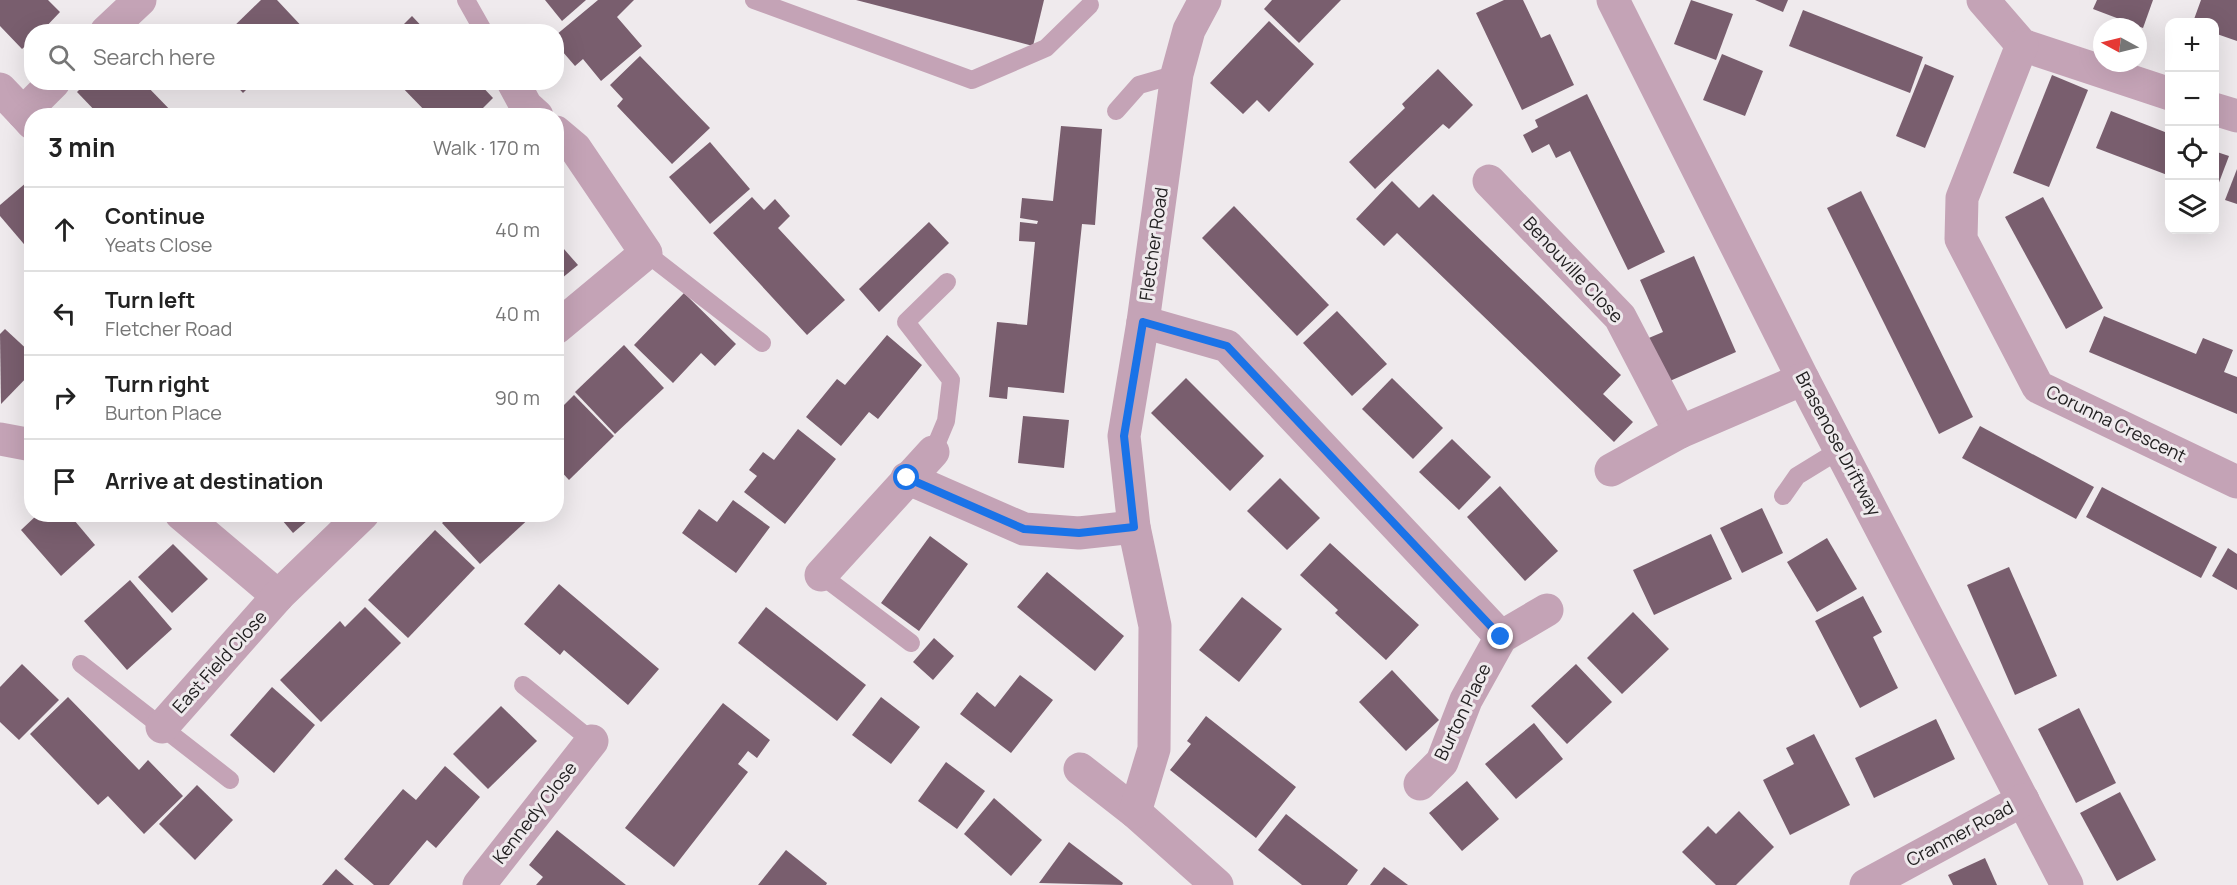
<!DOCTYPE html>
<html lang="en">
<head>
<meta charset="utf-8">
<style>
	body { margin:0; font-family:Manrope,sans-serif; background:#f6f6f6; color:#222 }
	.controls { position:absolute; right:18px; top:18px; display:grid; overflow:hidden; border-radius:12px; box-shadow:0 6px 24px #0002 }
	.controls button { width:54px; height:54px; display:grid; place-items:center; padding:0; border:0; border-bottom:2px solid #e0e0e0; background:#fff; color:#222; font:30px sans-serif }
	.compass { position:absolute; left:2093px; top:18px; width:54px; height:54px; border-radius:50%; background:#fff; box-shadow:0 6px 24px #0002; rotate:277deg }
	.stop { position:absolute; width:18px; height:18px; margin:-14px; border:4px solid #1a73e8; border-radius:50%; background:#fff }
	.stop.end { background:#1a73e8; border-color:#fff; box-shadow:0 2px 6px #0008 }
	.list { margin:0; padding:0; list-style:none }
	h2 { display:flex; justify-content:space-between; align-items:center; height:78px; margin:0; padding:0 24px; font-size:26px }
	h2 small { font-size:20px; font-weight:400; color:#767676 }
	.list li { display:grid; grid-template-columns:39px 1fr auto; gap:18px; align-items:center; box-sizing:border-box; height:84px; padding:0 24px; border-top:2px solid #e0e0e0 }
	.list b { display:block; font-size:22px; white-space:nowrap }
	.list p { margin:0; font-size:20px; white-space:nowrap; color:#767676 }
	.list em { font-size:20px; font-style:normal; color:#767676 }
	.icon { flex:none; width:33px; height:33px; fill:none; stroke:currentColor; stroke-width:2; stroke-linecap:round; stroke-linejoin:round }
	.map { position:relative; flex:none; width:2237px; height:885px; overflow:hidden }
	.search { position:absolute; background:#fff; box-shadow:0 6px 24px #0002; left:24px; top:24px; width:540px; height:66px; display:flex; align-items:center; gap:15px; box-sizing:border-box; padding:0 21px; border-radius:24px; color:#767676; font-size:22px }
	.panel { position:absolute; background:#fff; box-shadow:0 6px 24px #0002; left:24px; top:108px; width:540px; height:414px; border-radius:24px }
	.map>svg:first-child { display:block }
	.building { fill:#795e6e }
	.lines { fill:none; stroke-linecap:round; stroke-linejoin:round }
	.lane { stroke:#c4a3b6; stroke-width:18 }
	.street { stroke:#c4a3b6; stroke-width:33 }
	.route { stroke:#1a73e8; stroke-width:8 }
	.labels { text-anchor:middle; stroke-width:6; stroke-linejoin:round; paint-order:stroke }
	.street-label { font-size:18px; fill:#222021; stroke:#efeaed }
</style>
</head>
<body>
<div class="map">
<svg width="2237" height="885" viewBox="0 0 2237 885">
	<rect width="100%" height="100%" fill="#efeaed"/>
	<!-- building -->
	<g class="building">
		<path d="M0 0H48L60 12 41 32H32V40L22 49 0 26Z"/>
		<path d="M261 0H277L307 32H228Z"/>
		<path d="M545 0H586L562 21Z"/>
		<path d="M598 0H634L617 17 642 46 601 81 583 59 575 66 556 44V35Z"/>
		<path d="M856 0H1044L1033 46Z"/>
		<path d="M1272 0H1341L1299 43 1264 9Z"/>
		<path d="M1504 0H1523L1541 38 1550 34 1574 85 1522 110 1476 13Z"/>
		<path d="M1691 0 1733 14 1716 60 1674 44Z"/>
		<path d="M1755 0H1788L1783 12Z"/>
		<path d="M2097 0H2153L2143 28 2093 9Z"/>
		<path d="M2201 0H2237V41L2214 33V22H2193Z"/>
		<path d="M1803 10 1923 57 1910 93 1789 46Z"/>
		<path d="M412 16 427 32H396Z"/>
		<path d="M1269 21 1314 64 1269 112 1257 100 1243 114 1210 83Z"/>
		<path d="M1722 54 1763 71 1745 116 1703 100Z"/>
		<path d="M640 56 710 128 672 164 617 106 623 99 610 85Z"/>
		<path d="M1925 64 1954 76 1925 148 1896 136Z"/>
		<path d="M1438 69 1473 105 1449 129 1443 124 1375 189 1349 162 1405 108 1402 104Z"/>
		<path d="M2052 75 2088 90 2049 187 2013 173Z"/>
		<path d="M87 82H143L176 116H100L77 92Z"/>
		<path d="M233 82H254L243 93Z"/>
		<path d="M397 82H478L493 98 475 116H430Z"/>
		<path d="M1587 94 1665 252 1628 270 1570 151 1556 158 1549 144 1532 153 1523 135 1538 127 1535 120Z"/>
		<path d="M2111 111 2170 134V176L2096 148Z"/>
		<path d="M1061 126 1102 129 1095 225 1082 224 1064 393 1008 387 1007 399 989 397 997 322 1027 325 1035 242 1019 241 1020 222 1037 224 1038 221 1020 218 1022 198 1053 201Z"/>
		<path d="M710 142 750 189 710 224 669 177Z"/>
		<path d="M2214 151 2229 156 2215 193H2214Z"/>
		<path d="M2237 169V204L2225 200Z"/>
		<path d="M1392 181 1419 208 1433 194 1621 375 1603 394 1633 422 1614 442 1397 233 1384 246 1356 219Z"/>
		<path d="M27 182 32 188V248L29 250 0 216V205Z"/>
		<path d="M1861 191 1973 417 1939 434 1827 208Z"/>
		<path d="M752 197 764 210 775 199 790 216 778 228 845 300 807 335 713 233Z"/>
		<path d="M2043 197 2103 308 2066 329 2005 217Z"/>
		<path d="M1234 206 1329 305 1297 336 1202 238Z"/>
		<path d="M929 222 949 243 879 312 859 289Z"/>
		<path d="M556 240 578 265 556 283Z"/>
		<path d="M1694 256 1736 352 1663 384 1644 340 1663 332 1640 280Z"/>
		<path d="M684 293 736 344 715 366 701 353 673 383 634 345Z"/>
		<path d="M1337 311 1387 364 1352 396 1303 343Z"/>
		<path d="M2104 316 2196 354 2203 338 2233 350 2224 372 2237 377V414L2089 352Z"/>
		<path d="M5 329 32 354V372L1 404 0 334Z"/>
		<path d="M887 335 922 365 878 419 869 412 841 446 806 417 837 379 845 385Z"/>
		<path d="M624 345 664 388 615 434 575 392Z"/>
		<path d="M1186 378 1264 456 1230 491 1151 413Z"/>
		<path d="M1392 378 1443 428 1413 459 1362 409Z"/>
		<path d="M574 395 614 436 569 480 556 466V413Z"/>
		<path d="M1023 416 1069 420 1064 468 1018 463Z"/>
		<path d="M1980 426 2094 487 2076 519 1962 458Z"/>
		<path d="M798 429 836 459 785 524 744 492 757 476 749 470 763 452 774 460Z"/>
		<path d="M1452 439 1491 477 1459 510 1419 472Z"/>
		<path d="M556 477 564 486 556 493Z"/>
		<path d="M1280 478 1320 518 1287 550 1247 511Z"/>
		<path d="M1500 486 1558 551 1525 581 1467 517Z"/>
		<path d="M2102 487 2217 547 2201 578 2086 517Z"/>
		<path d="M733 500 770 527 736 573 682 533 699 509 717 522Z"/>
		<path d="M1762 508 1783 553 1742 573 1720 528Z"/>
		<path d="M38 514H69L95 545 61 576 21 530Z"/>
		<path d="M277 514H315L293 533Z"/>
		<path d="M452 514H534L480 564 442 523Z"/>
		<path d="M435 530 475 568 408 638 368 600Z"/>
		<path d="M1711 534 1732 579 1654 615 1633 570Z"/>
		<path d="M930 536 968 564 919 631 881 603Z"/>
		<path d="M1827 538 1857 589 1817 612 1787 562Z"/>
		<path d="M1330 543 1419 625 1386 660 1335 613 1338 610 1300 575Z"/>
		<path d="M173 544 208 579 172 613 138 577Z"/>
		<path d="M2228 548 2237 554V590L2212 576Z"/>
		<path d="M2009 567 2057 676 2015 695 1967 585Z"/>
		<path d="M1047 572 1124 636 1095 671 1017 607Z"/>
		<path d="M130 580 172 629 127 670 84 621Z"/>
		<path d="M559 584 659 669 628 705 564 650 560 655 524 624Z"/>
		<path d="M1863 596 1882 632 1873 637 1898 688 1860 708 1815 621Z"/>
		<path d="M1242 597 1282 629 1239 682 1199 650Z"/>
		<path d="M365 607 401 643 321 722 280 680 340 621 345 627Z"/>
		<path d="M766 607 866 685 837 721 738 643Z"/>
		<path d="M1633 612 1669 649 1622 694 1587 658Z"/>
		<path d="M934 638 954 656 933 680 913 662Z"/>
		<path d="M22 664 59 700 19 740 0 722V687Z"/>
		<path d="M1576 664 1612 702 1567 744 1531 706Z"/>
		<path d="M1392 670 1439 720 1406 751 1359 702Z"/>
		<path d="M1020 675 1053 700 1011 753 960 714 977 692 995 707Z"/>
		<path d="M272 687 315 725 274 773 230 735Z"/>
		<path d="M68 697 139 770 148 760 183 796 144 834 108 796 98 805 30 734Z"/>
		<path d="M881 697 920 727 891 764 852 735Z"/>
		<path d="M723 703 770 740 757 758 748 751 738 764 748 772 674 867 625 828Z"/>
		<path d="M501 706 537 741 488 789 453 754Z"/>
		<path d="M2079 708 2116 783 2076 803 2038 729Z"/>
		<path d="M1206 716 1296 787 1256 838 1170 770 1191 744 1187 741Z"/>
		<path d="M1936 719 1955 759 1874 798 1855 758Z"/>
		<path d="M1534 723 1563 759 1516 799 1485 764Z"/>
		<path d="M1814 734 1850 805 1790 835 1763 780 1794 764 1786 748Z"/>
		<path d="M946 762 985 791 957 829 918 801Z"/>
		<path d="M445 766 480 797 436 848 427 840 389 885H374L344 859 403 789 416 800Z"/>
		<path d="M1467 781 1499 819 1462 851 1429 813Z"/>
		<path d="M197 785 233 820 195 860 159 824Z"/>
		<path d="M2120 792 2156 860 2117 881 2080 813Z"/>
		<path d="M994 798 1042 840 1011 876 964 834Z"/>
		<path d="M1739 811 1774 847 1736 885H1716L1682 852 1708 826 1716 834Z"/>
		<path d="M1286 814 1358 870 1347 885H1302L1258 850Z"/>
		<path d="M557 830 626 885H536L543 877 529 865Z"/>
		<path d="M1069 842 1123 883 1122 885 1039 883Z"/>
		<path d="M786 850 827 883 826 885H758Z"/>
		<path d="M1985 858 1997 885H1953L1948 875Z"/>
		<path d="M1384 867 1408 885H1370Z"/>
		<path d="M336 869 354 885H322Z"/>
	</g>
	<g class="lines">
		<!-- lane -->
		<g class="lane">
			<path d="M466 0 484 32"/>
			<path d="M754 0 972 80 1046 48 1090 5"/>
			<path d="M1116 111 1139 85 1177 74"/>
			<path d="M646 253 762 343"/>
			<path d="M933 452 946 421 951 380 906 322 947 282"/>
			<path d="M1783 496 1797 476 1841 449"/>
			<path d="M821 575 911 643"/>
			<path d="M81 664 230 780"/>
			<path d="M523 685 592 741"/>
		</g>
		<!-- street -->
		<g class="street">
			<path d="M1613 0 1803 379 2067 885"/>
			<path d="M1983 0 2022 45 2170 94"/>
			<path d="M106 32 140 0"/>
			<path d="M2022 45 1962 198 1961 239 2038 387 2237 482"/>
			<path d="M513 82 526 106 537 116"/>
			<path d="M0 89 23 113"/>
			<path d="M2214 109 2237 116"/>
			<path d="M32 123 23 113 54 82"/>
			<path d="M556 132 575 148 646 253 556 328"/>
			<path d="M1489 181 1620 317 1680 432"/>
			<path d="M1143 322 1227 346 1501 637"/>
			<path d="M0 439 32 445"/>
			<path d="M1611 470 1680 432 1803 379"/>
			<path d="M907 478 1024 529 1079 533 1134 527"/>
			<path d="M181 514 278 596"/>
			<path d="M821 575 933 452"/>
			<path d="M162 727 278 596 363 514"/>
			<path d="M1080 769 1135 812 1217 885"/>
			<path d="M1420 784 1442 762 1466 700 1501 637 1547 610"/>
			<path d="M1135 812 1154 749 1155 626 1134 527 1124 436 1143 322 1177 74 1189 30 1205 0"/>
			<path d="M479 885 592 741"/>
			<path d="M1866 885 2023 800"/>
		</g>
	</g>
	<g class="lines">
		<!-- route -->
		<path class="route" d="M907 478 1024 529 1079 533 1134 527 1124 436 1143 322 1227 346 1501 637"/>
	</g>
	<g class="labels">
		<!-- street labels -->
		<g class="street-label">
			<text transform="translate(1154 244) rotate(-82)" y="6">Fletcher Road</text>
			<text transform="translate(1573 270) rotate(47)" y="6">Benouville Close</text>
			<text transform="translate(2116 424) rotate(26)" y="6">Corunna Crescent</text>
			<text transform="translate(1838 444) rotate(62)" y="6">Brasenose Driftway</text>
			<text transform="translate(220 662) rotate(-48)" y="6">East Field Close</text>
			<text transform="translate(1463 712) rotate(-64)" y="6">Burton Place</text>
			<text transform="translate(535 813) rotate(-52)" y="6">Kennedy Close</text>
			<text transform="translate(1960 834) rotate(-28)" y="6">Cranmer Road</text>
		</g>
	</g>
</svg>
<div class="controls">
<button>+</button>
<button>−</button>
<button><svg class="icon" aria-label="locate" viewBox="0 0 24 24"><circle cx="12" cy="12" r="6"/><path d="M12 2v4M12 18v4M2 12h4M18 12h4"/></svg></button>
<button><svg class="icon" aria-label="layers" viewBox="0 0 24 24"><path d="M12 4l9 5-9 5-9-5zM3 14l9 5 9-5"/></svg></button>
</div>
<svg class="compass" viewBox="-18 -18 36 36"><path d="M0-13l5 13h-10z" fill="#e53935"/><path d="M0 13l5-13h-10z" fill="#767676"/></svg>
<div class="stop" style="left:907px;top:478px"></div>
<div class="stop end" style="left:1501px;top:637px"></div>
<div class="search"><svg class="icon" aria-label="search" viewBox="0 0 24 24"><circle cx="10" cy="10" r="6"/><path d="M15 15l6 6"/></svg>Search here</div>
<section class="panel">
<h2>3 min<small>Walk · 170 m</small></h2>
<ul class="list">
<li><svg class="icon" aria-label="ahead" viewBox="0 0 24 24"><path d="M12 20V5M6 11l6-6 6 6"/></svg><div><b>Continue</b><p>Yeats Close</p></div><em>40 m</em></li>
<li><svg class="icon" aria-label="left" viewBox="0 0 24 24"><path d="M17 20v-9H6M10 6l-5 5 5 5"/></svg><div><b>Turn left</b><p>Fletcher Road</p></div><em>40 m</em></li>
<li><svg class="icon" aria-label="right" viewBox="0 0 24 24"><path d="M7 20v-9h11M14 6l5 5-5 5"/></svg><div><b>Turn right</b><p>Burton Place</p></div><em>90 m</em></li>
<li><svg class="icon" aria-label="arrive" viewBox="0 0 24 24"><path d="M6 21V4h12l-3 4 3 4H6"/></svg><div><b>Arrive at destination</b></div></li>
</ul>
</section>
</div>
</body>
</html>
